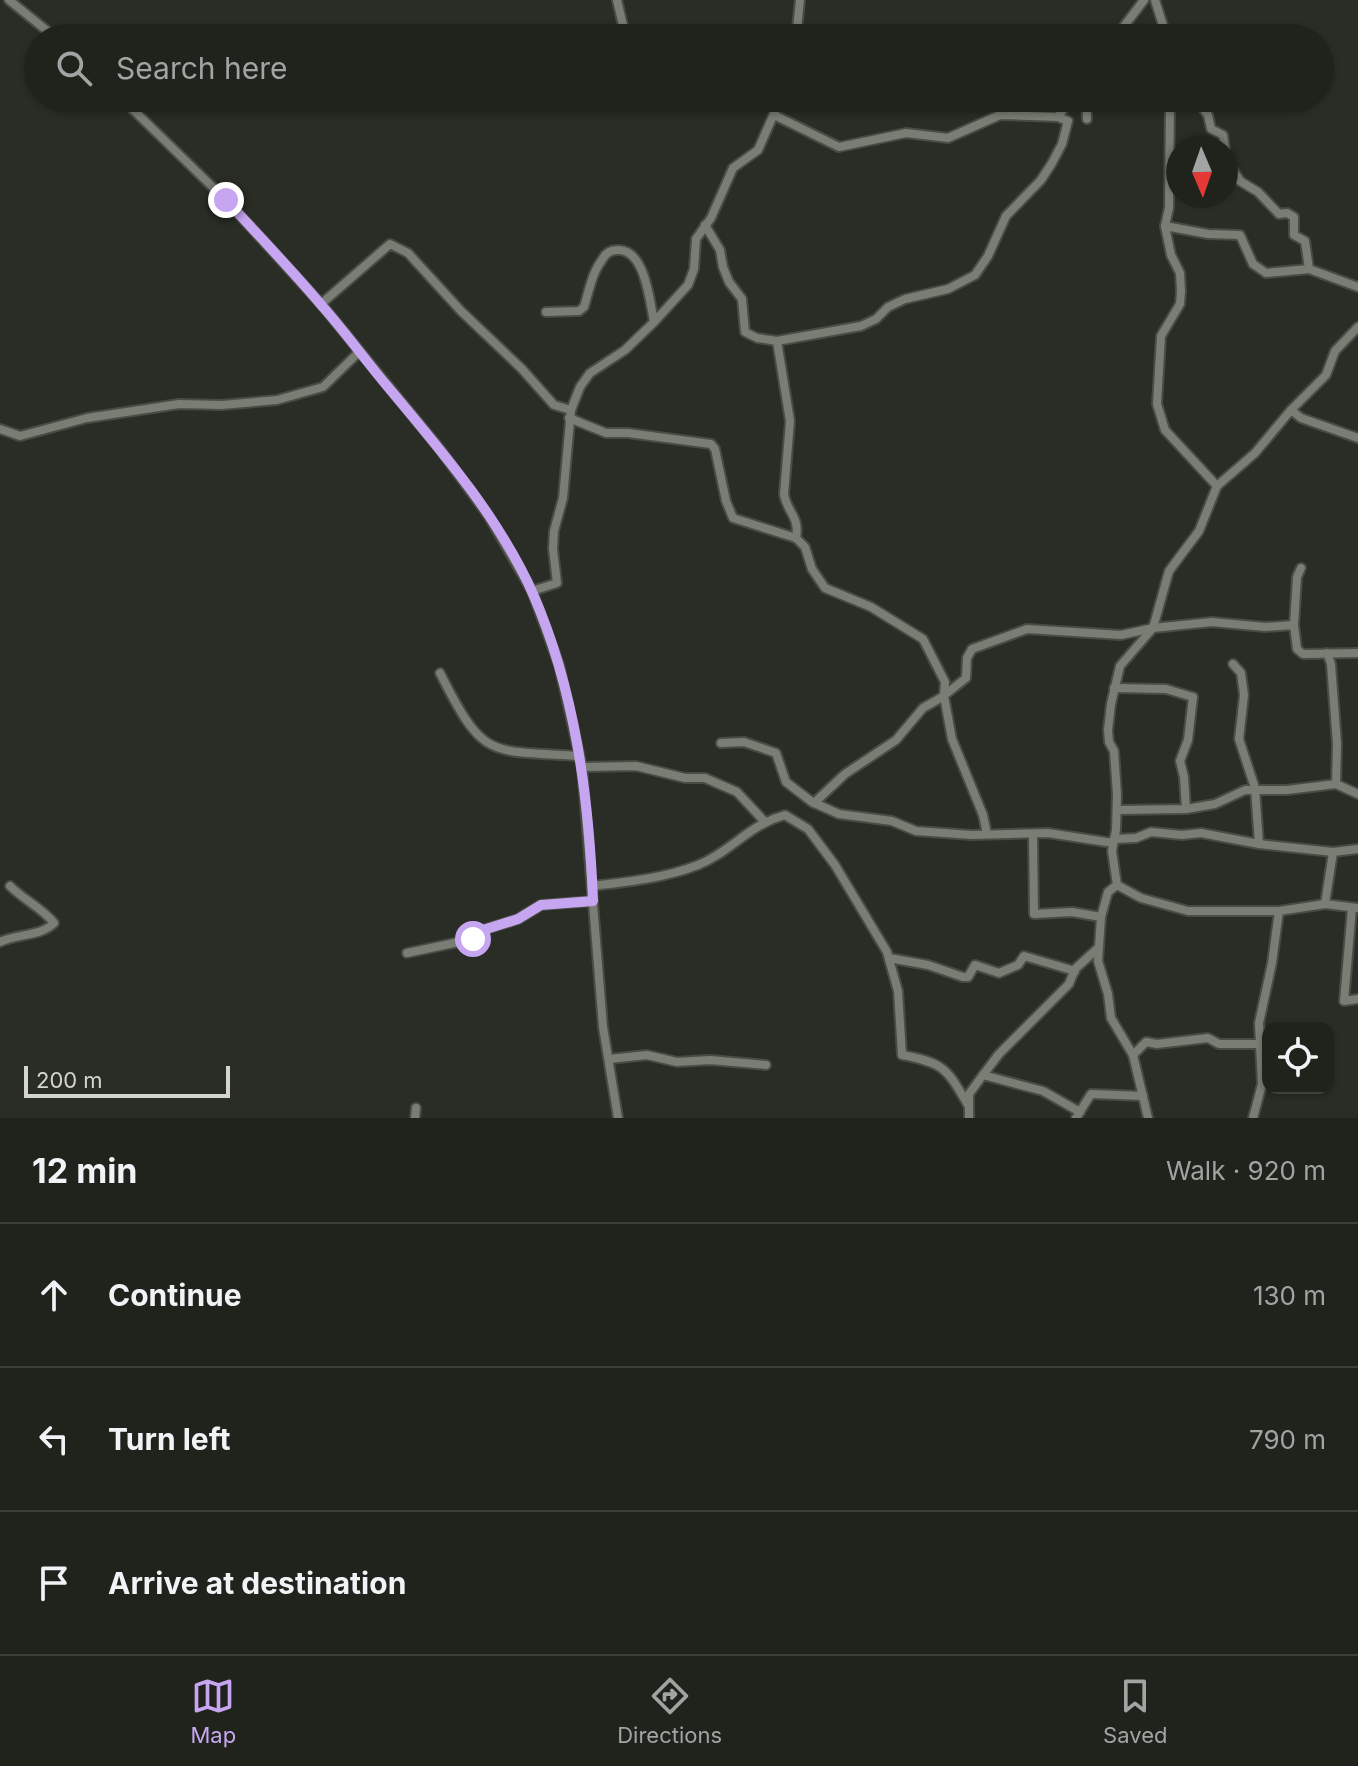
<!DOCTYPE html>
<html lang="en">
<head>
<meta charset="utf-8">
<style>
	body { margin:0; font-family:Inter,sans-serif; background:#2d2f29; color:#f1f3f6 }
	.controls { position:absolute; right:24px; bottom:24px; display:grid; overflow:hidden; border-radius:16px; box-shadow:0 2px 6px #0004 }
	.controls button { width:72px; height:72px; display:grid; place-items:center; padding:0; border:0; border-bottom:2px solid #3d3f3b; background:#20221c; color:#f1f3f6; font:40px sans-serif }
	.compass { position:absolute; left:1166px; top:136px; width:72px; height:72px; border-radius:50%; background:#20221c; box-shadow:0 2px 6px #0004; rotate:178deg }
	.scale { position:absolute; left:24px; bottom:20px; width:206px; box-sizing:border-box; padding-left:8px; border:4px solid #d4d5d1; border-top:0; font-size:22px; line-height:28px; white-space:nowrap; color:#d4d5d1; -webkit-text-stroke:6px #2a2d25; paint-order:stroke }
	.stop { position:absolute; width:24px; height:24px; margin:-18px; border:6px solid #c6a6f0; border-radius:50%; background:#fff }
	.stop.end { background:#c6a6f0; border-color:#fff; box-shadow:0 2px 8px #0008 }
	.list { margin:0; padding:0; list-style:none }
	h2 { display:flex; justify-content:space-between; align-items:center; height:104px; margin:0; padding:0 32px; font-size:34px }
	h2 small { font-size:26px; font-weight:400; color:#a2a4a3 }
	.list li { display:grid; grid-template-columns:52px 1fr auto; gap:24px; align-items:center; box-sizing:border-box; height:144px; padding:0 32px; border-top:2px solid #3d3f3b }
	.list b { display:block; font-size:30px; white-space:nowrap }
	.list em { font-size:26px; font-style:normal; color:#a2a4a3 }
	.icon { flex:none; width:44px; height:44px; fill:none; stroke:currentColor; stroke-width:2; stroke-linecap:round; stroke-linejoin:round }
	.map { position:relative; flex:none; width:1358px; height:1118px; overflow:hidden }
	.search { position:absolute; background:#20221c; box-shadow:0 2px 6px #0004; left:24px; right:24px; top:24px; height:88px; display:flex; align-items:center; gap:20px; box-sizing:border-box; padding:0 28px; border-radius:44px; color:#a2a4a3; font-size:30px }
	.sheet { height:536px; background:#20221c }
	nav { display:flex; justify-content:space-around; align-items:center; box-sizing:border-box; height:112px; border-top:2px solid #3d3f3b; background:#20221c; font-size:22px; color:#a2a4a3 }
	nav a { display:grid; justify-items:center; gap:4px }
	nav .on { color:#c6a6f0 }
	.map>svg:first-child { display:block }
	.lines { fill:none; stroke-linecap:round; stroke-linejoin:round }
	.minor-casing { stroke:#494b45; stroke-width:12 }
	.minor { stroke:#797d73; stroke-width:8 }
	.route { stroke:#c6a6f0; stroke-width:10 }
</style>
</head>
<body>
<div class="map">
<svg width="1358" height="1118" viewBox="0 0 1358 1118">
	<rect width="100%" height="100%" fill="#2a2d25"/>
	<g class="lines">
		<defs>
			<g id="minor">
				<path d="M9 0 56 38"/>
				<path d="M617 0 626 38"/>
				<path d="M1155 0 1167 38"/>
				<path d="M796 38 800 0"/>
				<path d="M1115 38 1144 0"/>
				<path d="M121 98 226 200 321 304 439 448 488 515 532 591 559 665 582 767 603 1027 618 1118"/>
				<path d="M1086 98 1087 119"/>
				<path d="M1170 98 1169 208 1165 226 1171 255 1180 273 1181 291 1180 304 1161 336 1157 404 1165 430 1217 486"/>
				<path d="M1195 98 1208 115 1211 129 1223 135 1225 148"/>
				<path d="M774 115 839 147 906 133 948 138 1000 115 1058 117 1071 98"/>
				<path d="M1226 159 1240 181 1258 192 1279 214 1287 213 1294 217V235L1305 241 1309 269 1358 287"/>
				<path d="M705 225 720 250 723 267 729 282 742 299 745 332 757 338 777 341 861 326 876 319 888 307 905 299 948 289 975 275 988 256 1006 216 1041 180 1052 163 1062 144 1068 121 1058 117"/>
				<path d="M1165 226 1208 234 1240 235 1253 264 1266 273 1309 269"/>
				<path d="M321 304 390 244 408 253 461 311 522 369 554 405 571 410"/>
				<path d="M654 322 688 285 694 269 696 239 711 218 733 168 758 150 781 98"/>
				<path d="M1358 327 1335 351 1326 375 1291 410 1301 418 1358 438"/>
				<path d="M777 341 790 421 784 494C787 513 800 516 796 538"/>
				<path d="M569 418 606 433H628L711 444 715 449 726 501 733 518 796 538 805 547 812 569 825 588 871 607 923 639 945 682 944 696 952 739 983 815 987 834"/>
				<path d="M0 429 20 436 87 418 179 404 222 405 277 400 323 387 359 352"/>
				<path d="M532 591 557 583 553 549 554 531 563 498 571 410 580 387 590 373 625 350 654 322C650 302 645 248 617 250 610 250 605 254 602 260 592 273 589 291 584 307L579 311 546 312"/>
				<path d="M1294 625 1297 577 1301 568"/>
				<path d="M1327 653 1331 664 1337 744 1336 784 1358 794"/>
				<path d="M1233 664 1241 673 1244 695 1239 739 1255 788 1259 844"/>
				<path d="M440 673C484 760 487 750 579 756"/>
				<path d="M1114 688 1166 689 1193 697 1188 740 1180 761 1184 777 1186 809"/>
				<path d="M946 694 966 678 967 658 972 649 1027 629 1121 635 1153 628 1212 622 1265 627 1294 625 1297 649 1303 654 1358 653"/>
				<path d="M721 743 744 742 776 753 786 782 812 802 839 814 892 821 916 831 972 835 1048 833 1113 843"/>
				<path d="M582 767 636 766 685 778H705L737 792 765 822"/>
				<path d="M814 803 845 774 896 740 923 708 944 696"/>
				<path d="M1117 810 1186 809 1215 804 1245 790H1287L1336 784"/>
				<path d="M1033 835 1034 914 1072 912 1101 917"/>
				<path d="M1114 839 1136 838 1151 832 1182 835 1201 833 1259 844 1333 852 1358 849"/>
				<path d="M1117 885 1112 851 1116 830 1117 794 1114 751 1109 742 1108 730 1111 704 1120 666 1153 628 1169 571 1199 531 1217 486 1255 453 1291 410"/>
				<path d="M592 886C627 882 665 878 698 865 731 852 748 825 785 815L808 829 835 865 887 952 898 991 902 1055C945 1063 947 1069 968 1105"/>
				<path d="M1325 904 1333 852"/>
				<path d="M1352 908 1344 1001 1358 999"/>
				<path d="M0 942C18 933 40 937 54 923 42 908 24 900 10 886"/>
				<path d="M407 953 473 939 483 930 518 919 541 905 593 901"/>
				<path d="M889 958 928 965 963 977H968L975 965 999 973 1018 965 1024 956 1075 971"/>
				<path d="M1133 1055 1146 1042 1157 1044 1208 1038 1219 1044H1261"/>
				<path d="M609 1059 647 1055 677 1062 710 1060 766 1065"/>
				<path d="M983 1075 1043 1091 1080 1112"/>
				<path d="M415 1118 416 1108"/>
				<path d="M969 1118V1094L983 1075 999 1054 1069 984 1075 969 1097 949"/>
				<path d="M1076 1118 1091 1094 1143 1096"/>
				<path d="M1148 1118 1133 1055 1111 1018 1108 994 1098 961 1101 917 1108 892 1117 885 1141 898 1188 911H1279L1325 904 1358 908"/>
				<path d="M1253 1118 1262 1084 1259 1023 1272 963 1279 911"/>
			</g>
		</defs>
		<!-- minor casing -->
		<use href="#minor" class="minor-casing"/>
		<!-- minor -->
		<use href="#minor" class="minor"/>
	</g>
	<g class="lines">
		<!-- route -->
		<path class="route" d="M226 200C258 235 292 270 323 307 346 333 366 361 388 387 440 449 501 520 533 594 575 690 589 797 593 901L541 905 518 919 483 930 473 939"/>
	</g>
</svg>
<div class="controls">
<button><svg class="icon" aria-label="locate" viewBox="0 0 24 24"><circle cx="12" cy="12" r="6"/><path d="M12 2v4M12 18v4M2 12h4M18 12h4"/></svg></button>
</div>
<svg class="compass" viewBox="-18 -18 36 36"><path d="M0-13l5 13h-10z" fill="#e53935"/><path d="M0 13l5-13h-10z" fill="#a2a4a3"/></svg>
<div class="scale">200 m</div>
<div class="stop" style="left:473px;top:939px"></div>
<div class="stop end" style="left:226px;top:200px"></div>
<div class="search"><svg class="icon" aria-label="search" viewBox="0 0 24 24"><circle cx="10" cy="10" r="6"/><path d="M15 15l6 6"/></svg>Search here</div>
</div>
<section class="sheet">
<h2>12 min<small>Walk · 920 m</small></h2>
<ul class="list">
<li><svg class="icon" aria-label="ahead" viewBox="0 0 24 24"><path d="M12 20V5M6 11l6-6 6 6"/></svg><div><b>Continue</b></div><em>130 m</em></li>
<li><svg class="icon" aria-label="left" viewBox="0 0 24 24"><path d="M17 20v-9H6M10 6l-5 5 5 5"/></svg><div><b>Turn left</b></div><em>790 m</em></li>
<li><svg class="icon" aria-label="arrive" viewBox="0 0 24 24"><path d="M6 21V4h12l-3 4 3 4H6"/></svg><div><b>Arrive at destination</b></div></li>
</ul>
</section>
<nav>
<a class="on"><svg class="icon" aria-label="map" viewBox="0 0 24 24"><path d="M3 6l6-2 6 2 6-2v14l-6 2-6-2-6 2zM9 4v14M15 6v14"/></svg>Map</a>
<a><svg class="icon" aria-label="directions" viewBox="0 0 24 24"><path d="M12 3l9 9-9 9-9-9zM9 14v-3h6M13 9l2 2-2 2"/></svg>Directions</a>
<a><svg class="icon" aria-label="saved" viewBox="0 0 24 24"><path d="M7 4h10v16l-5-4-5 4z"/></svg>Saved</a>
</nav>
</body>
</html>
